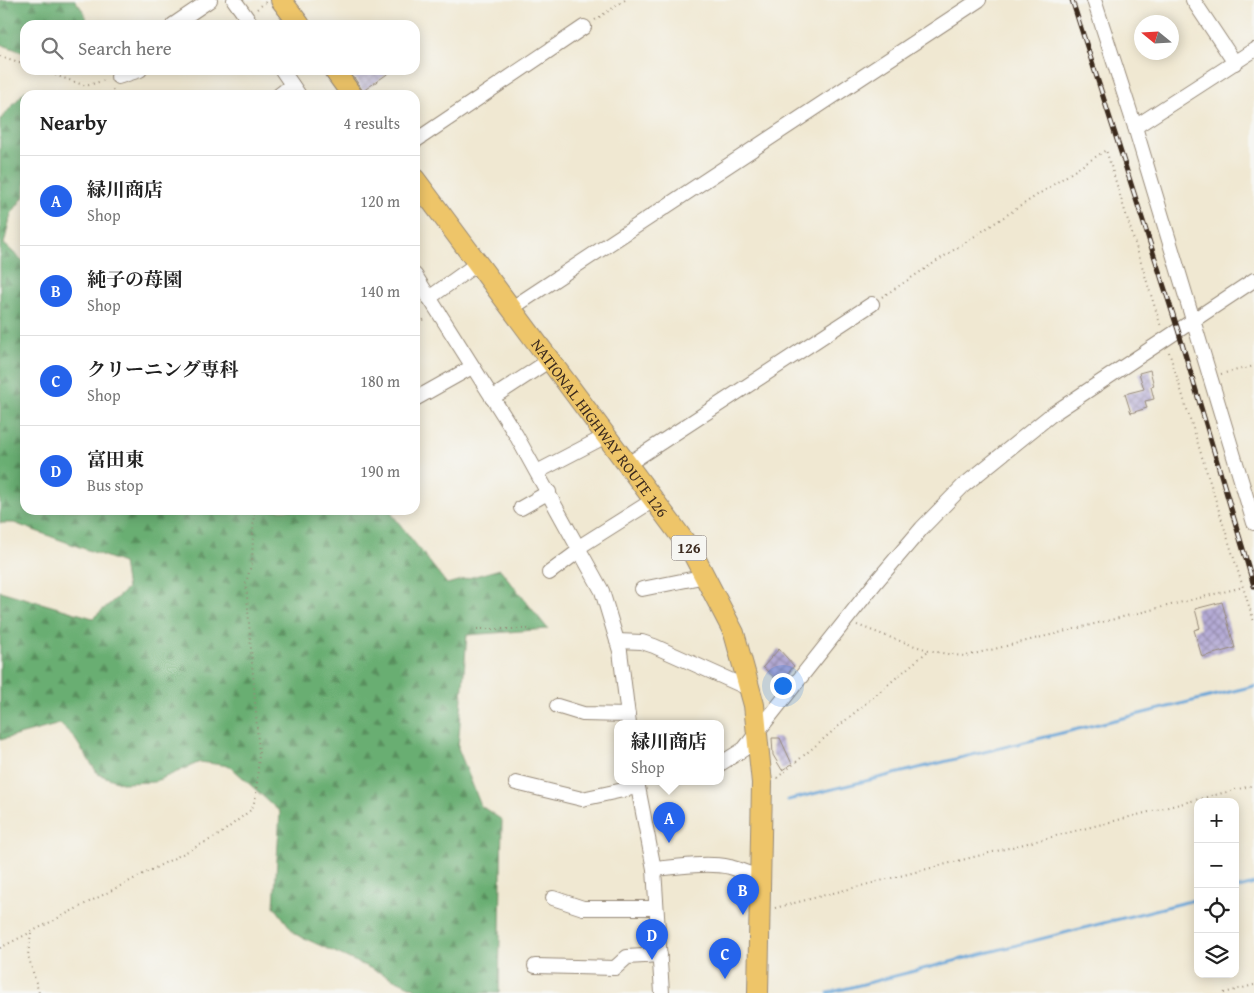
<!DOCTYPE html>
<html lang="en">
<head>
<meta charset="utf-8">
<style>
	body { margin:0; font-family:"Gentium Book Plus","Noto Serif JP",serif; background:#f6f6f6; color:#222 }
	.controls { position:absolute; right:15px; bottom:15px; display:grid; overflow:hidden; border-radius:10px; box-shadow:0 2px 12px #0003 }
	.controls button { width:45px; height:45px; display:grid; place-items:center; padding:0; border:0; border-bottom:1px solid #e0e0e0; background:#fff; color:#222; font:25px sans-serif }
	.compass { position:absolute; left:1134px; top:15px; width:45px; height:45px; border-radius:50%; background:#fff; box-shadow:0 2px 12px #0003; rotate:288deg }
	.you { position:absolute; left:782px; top:685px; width:18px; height:18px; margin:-12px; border:4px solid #fff; border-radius:50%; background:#1a73e8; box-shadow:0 0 0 8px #1a73e833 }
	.badge { display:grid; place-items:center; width:32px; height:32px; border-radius:50%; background:#2563eb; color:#fff; font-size:16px; font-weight:700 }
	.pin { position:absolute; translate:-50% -41px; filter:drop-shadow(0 1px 2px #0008) }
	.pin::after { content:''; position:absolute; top:26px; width:18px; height:15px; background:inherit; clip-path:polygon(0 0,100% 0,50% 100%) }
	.popup { position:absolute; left:614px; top:720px; width:110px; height:65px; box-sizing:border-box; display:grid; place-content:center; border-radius:10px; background:#fff; filter:drop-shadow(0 1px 4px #0005); font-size:16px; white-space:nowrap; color:#767676 }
	.popup b { font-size:19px; color:#222 }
	.popup::after { content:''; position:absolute; left:50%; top:100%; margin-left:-10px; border:10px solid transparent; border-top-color:#fff }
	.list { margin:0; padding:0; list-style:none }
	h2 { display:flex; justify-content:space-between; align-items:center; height:65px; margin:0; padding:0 20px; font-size:21px }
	h2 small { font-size:16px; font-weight:400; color:#767676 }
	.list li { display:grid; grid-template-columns:32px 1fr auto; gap:15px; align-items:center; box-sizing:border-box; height:90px; padding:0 20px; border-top:1px solid #e0e0e0 }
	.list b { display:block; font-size:19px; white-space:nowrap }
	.list p { margin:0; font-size:16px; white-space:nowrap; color:#767676 }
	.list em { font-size:16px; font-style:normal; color:#767676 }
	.icon { flex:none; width:28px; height:28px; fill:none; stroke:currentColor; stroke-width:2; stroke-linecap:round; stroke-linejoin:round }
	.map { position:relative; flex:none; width:1254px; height:993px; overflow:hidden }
	.search { position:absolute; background:#fff; box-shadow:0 2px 12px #0003; left:20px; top:20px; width:400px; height:55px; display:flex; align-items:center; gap:12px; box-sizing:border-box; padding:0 18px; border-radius:15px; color:#767676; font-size:19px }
	.panel { position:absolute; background:#fff; box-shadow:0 2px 12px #0003; left:20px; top:90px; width:400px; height:425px; border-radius:15px }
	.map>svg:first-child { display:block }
	.forest { fill:url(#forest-firs); stroke:#526c48 }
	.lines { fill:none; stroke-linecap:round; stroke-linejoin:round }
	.stream { stroke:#64a3d7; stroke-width:3 }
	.building { fill:url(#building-cross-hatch) }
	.minor-casing { stroke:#968978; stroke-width:16 }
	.highway-casing { stroke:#968978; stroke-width:22 }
	.path { stroke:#968978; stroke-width:2; stroke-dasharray:1 4; stroke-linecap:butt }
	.minor { stroke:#fff; stroke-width:14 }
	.highway { stroke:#eec569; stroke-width:20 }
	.rail-casing { stroke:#3b2a1e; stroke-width:5 }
	.rail { stroke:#f6f6f2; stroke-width:3; stroke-dasharray:9; stroke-linecap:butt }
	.labels { text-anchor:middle; stroke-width:5; stroke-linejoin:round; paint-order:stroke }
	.shield { fill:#f6f6f2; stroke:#73675e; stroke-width:1 }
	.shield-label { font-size:15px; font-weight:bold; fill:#3b2a1e }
	.street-label { font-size:16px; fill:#3b2a1e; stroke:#f6f6f2 }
</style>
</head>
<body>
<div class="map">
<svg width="1254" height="993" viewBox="0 0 1254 993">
	<defs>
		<pattern id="forest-firs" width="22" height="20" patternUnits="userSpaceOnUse" patternTransform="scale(1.25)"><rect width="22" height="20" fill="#69ae72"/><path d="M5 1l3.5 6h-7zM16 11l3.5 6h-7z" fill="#588e5d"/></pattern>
		<pattern id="building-cross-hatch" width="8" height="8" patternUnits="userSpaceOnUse" patternTransform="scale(1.25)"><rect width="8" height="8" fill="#b4aad5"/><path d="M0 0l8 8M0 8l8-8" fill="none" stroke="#948bac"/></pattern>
	</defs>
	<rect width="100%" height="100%" fill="#f6f6f2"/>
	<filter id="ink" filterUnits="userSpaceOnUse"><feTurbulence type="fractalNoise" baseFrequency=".02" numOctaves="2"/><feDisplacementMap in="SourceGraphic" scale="10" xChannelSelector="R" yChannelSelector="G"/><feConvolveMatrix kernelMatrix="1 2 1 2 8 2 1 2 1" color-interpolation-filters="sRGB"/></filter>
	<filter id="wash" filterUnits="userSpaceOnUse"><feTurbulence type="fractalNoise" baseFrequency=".0096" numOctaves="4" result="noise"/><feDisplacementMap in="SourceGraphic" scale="20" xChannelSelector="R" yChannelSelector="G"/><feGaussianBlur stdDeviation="1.12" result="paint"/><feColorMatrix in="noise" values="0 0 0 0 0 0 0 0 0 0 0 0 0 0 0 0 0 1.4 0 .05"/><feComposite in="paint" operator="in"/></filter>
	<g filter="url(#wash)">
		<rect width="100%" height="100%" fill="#f0e8d2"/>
		<!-- forest -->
		<g class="forest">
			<path d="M0 0H75L84 12 88 25H25V53L0 44Z"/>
			<path d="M25 91 35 95H25V195L11 214 4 244 25 263V510H393L391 513 447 584 500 569 548 629 467 635 458 748 481 806 502 820 499 993H416V989L295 934 274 906 280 812 230 766 200 762 154 782 122 783 98 774 73 736 60 724 0 740V591L93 618 127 589 123 563 14 523H0V120Z"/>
		</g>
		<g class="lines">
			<!-- stream -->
			<g class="stream">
				<path d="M788 800 1254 686"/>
				<path d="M1235 889 1254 884"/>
				<path d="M828 993 1198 899"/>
			</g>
		</g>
		<g id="blocks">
			<!-- building -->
			<g class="building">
				<path d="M349 70H393L363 91Z"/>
				<path d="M1150 370 1154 386 1151 387 1154 399 1145 401 1147 408 1131 413 1125 394 1144 389 1139 373Z"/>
				<path d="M1222 602 1235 648 1202 657 1194 630 1200 628 1195 609Z"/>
				<path d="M779 649 794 666 780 683 763 667Z"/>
				<path d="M772 738H780L792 764 782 770 773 755Z"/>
			</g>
		</g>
	</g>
	<g filter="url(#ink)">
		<use href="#blocks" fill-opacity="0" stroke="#968978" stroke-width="1"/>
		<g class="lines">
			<defs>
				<g id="minor">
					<path d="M234 0 252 25"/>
					<path d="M1094 0 1135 127 1254 523"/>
					<path d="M1193 0 1235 63"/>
					<path d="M173 25 210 0"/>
					<path d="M282 70 299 95"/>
					<path d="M118 77 140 70"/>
					<path d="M279 95 292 85"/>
					<path d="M1135 127 1254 50"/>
					<path d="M415 141 584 27"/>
					<path d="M415 275 516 435 602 591 620 651 629 724"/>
					<path d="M429 298 478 263"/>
					<path d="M512 308 979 0"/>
					<path d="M492 398 550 360"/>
					<path d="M415 399 472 367"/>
					<path d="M628 464 872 304"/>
					<path d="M537 472 606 436"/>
					<path d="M521 508 549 492"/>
					<path d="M579 547 655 499"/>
					<path d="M549 573 580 550"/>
					<path d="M642 589 706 576"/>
					<path d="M617 641 642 642 654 646 750 689"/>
					<path d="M557 706 583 714 628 715"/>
					<path d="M720 764 744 749 876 582 922 528 963 486 1051 415 1254 280"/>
					<path d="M637 782 654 869 662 993"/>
					<path d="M516 783 582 799 637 787"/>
					<path d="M654 869C678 867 706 862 730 867 740 870 750 874 760 877"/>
					<path d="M553 898 583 908H656"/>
					<path d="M535 966 615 968 627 957 660 955"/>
				</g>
				<g id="highway">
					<path d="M281 0 300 25"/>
					<path d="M334 70 352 95"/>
					<path id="s1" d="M415 179 691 550 734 633 754 705 762 783 758 993"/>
				</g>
			</defs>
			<!-- minor casing -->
			<use href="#minor" class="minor-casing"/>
			<!-- highway casing -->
			<use href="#highway" class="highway-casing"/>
			<!-- path -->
			<g class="path">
				<path d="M257 9 267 1"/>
				<path d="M595 20 625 0"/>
				<path d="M0 56 25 64"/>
				<path d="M41 70 86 86 105 80"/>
				<path d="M111 95 114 88"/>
				<path d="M882 297 1106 150 1161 327"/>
				<path d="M415 326 426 318"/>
				<path d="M1169 352 1254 622"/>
				<path d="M1221 374 1254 366"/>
				<path d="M857 625C893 638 928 654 966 656L1243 587"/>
				<path d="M477 629H529"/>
				<path d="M777 778 928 651"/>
				<path d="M775 908 1254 785"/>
				<path d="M31 933 28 955 39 993"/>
				<path d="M0 948 219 835 252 809 256 796 259 754 246 583 252 562 254 510"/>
				<path d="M1224 993 1254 985"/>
			</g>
			<!-- minor -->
			<use href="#minor" class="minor"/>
			<!-- highway -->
			<use href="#highway" class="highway"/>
			<defs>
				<path id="rail" d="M1072 0 1178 330 1254 586"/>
			</defs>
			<!-- rail casing -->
			<use href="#rail" class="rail-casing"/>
			<!-- rail -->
			<use href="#rail" class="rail"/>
		</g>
	</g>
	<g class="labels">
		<!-- shield labels -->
		<rect class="shield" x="671.5" y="535.5" width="35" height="25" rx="4"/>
		<g class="shield-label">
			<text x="689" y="553">126</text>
		</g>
		<!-- street labels -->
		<g class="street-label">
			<text dy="6" stroke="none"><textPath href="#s1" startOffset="310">NATIONAL HIGHWAY ROUTE 126</textPath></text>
		</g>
	</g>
</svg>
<div class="controls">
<button>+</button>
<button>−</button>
<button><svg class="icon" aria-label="locate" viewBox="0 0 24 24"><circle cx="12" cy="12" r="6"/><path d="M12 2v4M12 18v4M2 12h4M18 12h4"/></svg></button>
<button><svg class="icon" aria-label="layers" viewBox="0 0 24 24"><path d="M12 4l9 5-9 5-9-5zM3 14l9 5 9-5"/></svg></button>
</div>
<svg class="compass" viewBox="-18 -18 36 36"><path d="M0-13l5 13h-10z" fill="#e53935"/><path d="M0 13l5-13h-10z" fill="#767676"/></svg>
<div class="you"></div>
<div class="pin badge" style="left:669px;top:843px">A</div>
<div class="popup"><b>緑川商店</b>Shop</div>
<div class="pin badge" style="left:743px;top:915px">B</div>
<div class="pin badge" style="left:725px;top:979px">C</div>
<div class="pin badge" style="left:652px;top:960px">D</div>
<div class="search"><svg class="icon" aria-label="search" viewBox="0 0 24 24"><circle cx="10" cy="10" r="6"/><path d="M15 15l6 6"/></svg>Search here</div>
<section class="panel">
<h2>Nearby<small>4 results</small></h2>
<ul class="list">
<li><span class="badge">A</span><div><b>緑川商店</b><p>Shop</p></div><em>120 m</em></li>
<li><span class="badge">B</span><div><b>純子の苺園</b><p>Shop</p></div><em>140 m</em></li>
<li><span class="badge">C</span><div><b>クリーニング専科</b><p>Shop</p></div><em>180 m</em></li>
<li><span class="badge">D</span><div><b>富田東</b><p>Bus stop</p></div><em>190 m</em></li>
</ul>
</section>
</div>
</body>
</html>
